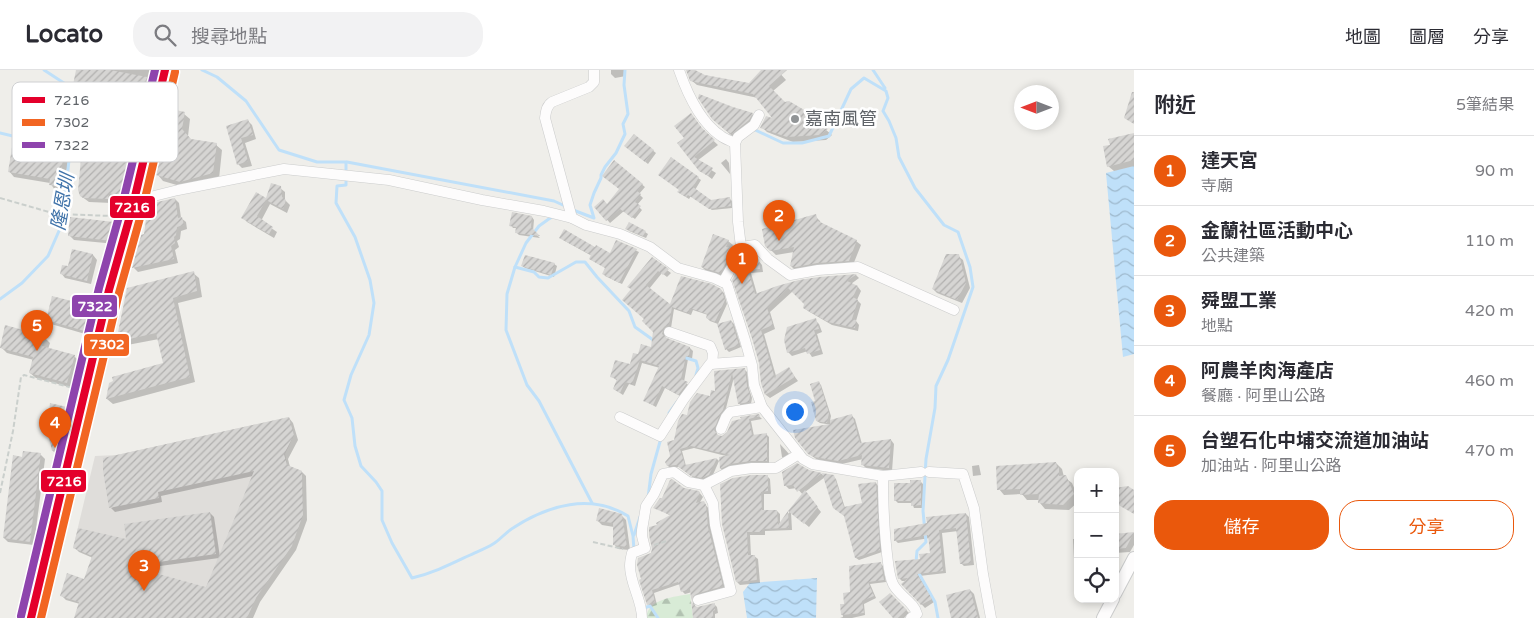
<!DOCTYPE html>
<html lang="zh-TW">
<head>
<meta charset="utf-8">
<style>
	body { margin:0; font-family:"Varela Round","Noto Sans TC",sans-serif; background:#f2f2f3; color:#2b2b33 }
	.controls { position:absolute; right:15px; bottom:15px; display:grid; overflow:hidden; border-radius:10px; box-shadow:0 2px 8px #0003 }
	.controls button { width:45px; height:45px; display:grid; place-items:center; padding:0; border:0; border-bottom:1px solid #e1e1e2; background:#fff; color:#2b2b33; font:25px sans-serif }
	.compass { position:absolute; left:1014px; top:15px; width:45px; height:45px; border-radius:50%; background:#fff; box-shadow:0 2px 8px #0003; rotate:270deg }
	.you { position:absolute; left:794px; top:341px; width:18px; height:18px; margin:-12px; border:4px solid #fff; border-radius:50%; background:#1a73e8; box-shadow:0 0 0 8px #1a73e833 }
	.badge { display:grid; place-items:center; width:32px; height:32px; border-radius:50%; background:#ea580c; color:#fff; font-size:16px; font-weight:700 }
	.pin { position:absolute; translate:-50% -41px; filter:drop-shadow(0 1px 2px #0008) }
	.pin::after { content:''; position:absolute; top:26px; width:18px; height:15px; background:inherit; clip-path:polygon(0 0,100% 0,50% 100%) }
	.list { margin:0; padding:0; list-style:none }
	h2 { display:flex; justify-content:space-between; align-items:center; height:65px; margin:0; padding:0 20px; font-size:21px }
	h2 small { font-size:16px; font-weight:400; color:#7c7c81 }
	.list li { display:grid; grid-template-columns:32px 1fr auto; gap:15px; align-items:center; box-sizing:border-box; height:70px; padding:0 20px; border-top:1px solid #e1e1e2 }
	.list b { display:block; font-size:19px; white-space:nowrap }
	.list p { margin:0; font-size:16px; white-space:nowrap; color:#7c7c81 }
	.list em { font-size:16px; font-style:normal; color:#7c7c81 }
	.actions { display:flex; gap:10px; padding:15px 20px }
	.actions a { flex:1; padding:11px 0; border:1px solid #ea580c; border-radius:20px; text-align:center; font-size:18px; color:#ea580c }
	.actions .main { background:#ea580c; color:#fff }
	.icon { flex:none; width:28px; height:28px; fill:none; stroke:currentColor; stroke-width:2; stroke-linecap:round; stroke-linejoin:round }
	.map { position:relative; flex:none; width:1134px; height:548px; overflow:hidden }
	header { display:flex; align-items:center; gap:30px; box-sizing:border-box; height:70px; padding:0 25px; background:#fff; border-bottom:1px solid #e1e1e2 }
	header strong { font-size:24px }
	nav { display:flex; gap:28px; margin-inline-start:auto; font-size:18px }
	.search { width:350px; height:45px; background:#f2f2f3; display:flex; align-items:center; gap:12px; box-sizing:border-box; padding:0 18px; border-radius:20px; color:#7c7c81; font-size:19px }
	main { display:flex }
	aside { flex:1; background:#fff }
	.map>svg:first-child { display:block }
	.industrial { fill:#dfddda }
	.forest { fill:url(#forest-firs) }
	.water { fill:url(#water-waves) }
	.shadow { fill:#0003; fill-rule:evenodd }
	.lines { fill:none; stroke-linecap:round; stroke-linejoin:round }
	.stream { stroke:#bfe0f9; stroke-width:3 }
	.building { fill:url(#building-hatch) }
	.minor-casing { stroke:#cbcccc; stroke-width:11 }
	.tertiary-casing { stroke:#cbcccc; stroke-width:14 }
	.primary-casing { stroke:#d7ceb8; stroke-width:18 }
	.path { stroke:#cacfcc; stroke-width:2; stroke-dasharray:5 2.5; stroke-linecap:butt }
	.minor { stroke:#fdfcfc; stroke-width:10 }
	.tertiary { stroke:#fdfcfc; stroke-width:12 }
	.primary { stroke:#f4f2e9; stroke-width:16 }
	.bus-1-casing { stroke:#fff; stroke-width:11 }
	.bus-2-casing { stroke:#fff; stroke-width:11 }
	.bus-3-casing { stroke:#fff; stroke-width:11 }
	.bus-1 { stroke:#e4002b; stroke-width:8 }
	.bus-2 { stroke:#f26522; stroke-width:8 }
	.bus-3 { stroke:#8e44ad; stroke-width:8 }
	.poi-dot { fill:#919496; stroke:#fff; stroke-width:2 }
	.labels { text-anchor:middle; stroke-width:5; stroke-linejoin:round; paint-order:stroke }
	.poi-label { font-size:18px; fill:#5f6368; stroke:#fff; text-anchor:start }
	.water-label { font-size:19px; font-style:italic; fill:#4174aa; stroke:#fff }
	.key { fill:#fff; stroke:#cfd0d2; stroke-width:1 }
	.key-label { font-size:14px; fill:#5f6368 }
	.line-badge { stroke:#fff; stroke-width:2 }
	.badge-label { font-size:14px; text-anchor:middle; font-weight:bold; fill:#fff }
</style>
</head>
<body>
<header>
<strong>Locato</strong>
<div class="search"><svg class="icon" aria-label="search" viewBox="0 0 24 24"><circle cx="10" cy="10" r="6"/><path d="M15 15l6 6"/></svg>搜尋地點</div>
<nav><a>地圖</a><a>圖層</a><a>分享</a></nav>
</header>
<main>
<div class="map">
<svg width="1134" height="548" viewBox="0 0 1134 548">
	<defs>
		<pattern id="forest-firs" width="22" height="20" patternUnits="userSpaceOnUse" patternTransform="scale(1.25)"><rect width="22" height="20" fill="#d8ebd6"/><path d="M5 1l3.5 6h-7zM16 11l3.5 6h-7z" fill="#b2c2b1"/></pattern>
		<pattern id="water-waves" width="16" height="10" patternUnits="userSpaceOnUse" patternTransform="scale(1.25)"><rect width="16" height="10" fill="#bfe0f9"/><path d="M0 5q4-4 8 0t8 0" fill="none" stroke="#9eb9cd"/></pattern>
		<pattern id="building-hatch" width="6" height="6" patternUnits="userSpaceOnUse" patternTransform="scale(1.25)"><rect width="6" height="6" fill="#d6d5d3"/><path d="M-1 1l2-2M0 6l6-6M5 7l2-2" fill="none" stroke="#b1b0af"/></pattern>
	</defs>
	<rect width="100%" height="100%" fill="#efeeea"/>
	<!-- industrial -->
	<path class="industrial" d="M289 347 294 365 285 384 287 395 302 401 303 445 292 476 256 528 206 517 92 486 73 478 95 386 117 385Z"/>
	<!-- forest -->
	<path class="forest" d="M690 524 693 548H646C648 528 675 527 690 524Z"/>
	<!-- water -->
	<g class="water">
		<path d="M1134 96V284L1123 287 1106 103Z"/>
		<path d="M817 508 816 548H747L743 522 750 513Z"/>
	</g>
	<!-- shadow -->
	<g class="shadow">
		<path d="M77 0H150L149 11 150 13 138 54 143 59 124 129 113 126 112 133 89 132 81 126 106 69 111 50 95 46 91 42Z"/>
		<path d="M611 0H626V6L615 8 611 4Z"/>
		<path d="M688 0H692L704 6 750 15 763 0H777L786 10 773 21 785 34 805 42 832 65 826 70 793 72 767 62 762 57 775 51 758 28 697 15 691 10Z"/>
		<path d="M54 34 59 40 58 50 55 49 50 79 64 81 69 87 63 121 55 120 50 113 14 107 9 101 28 47Z"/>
		<path d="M184 44 190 49 188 66 191 70 216 75 222 80 219 109 187 118 163 111 158 105Z"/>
		<path d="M752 44 758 49 738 69 732 66 719 54Z"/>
		<path d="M248 51 252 55 256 69 245 73 252 96 242 98 238 94 228 57Z"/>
		<path d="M704 62 718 75 697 91 716 103 712 109 700 100 685 68Z"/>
		<path d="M1134 64V96L1114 101 1108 96 1111 76Z"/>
		<path d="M634 66 656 83 648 94 629 79Z"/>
		<path d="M726 89 729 93 730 104 721 93Z"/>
		<path d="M614 92 645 117 639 124 643 128 637 135 642 140 635 149 624 141 610 153 596 137 608 136 620 119Z"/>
		<path d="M698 108 701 110 695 120 711 131 730 129 732 131V138L712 140 691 126 689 129 681 124 680 120Z"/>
		<path d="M280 118 285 122V130L290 135 287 143 270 134 261 151 277 162 274 168 247 152 243 147 256 124 267 129Z"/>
		<path d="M175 129 179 133 181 148 186 152 187 159 181 161 180 169 177 171 179 177 175 180 178 193 138 202 134 198 142 166 145 165Z"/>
		<path d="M815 146 820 151 821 154 856 171 861 175 853 195 796 201 791 196 794 182 776 185 766 175Z"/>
		<path d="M532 147 534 150 533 161 540 168 519 165 516 162 517 158H513L511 155Z"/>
		<path d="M113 153 118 157 116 174 74 170 69 165Z"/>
		<path d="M627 158 645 162 648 164 646 168 629 161Z"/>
		<path d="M563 170 611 184 617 172 639 182 622 214 605 206 606 198 593 191 590 189 592 186Z"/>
		<path d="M728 171 733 175 731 180 734 184 725 207 706 201 702 197Z"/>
		<path d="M73 180 93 185 97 190 91 214 65 208 61 203 69 198Z"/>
		<path d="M958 186 963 190 970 218 962 233 937 223 933 219Z"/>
		<path d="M532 187 554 194 557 196 554 207 525 198 523 196Z"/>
		<path d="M756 188 762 195 763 202 751 203 757 224 819 208 856 205 859 208 851 214 858 217 861 221 857 230 861 234 856 251 859 255 858 261 832 255 808 241 804 238 806 233 793 221 770 242 775 259 764 264 776 306 789 299 798 311 770 328 766 325 762 313 760 293 734 210Z"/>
		<path d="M652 189 671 203 667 207 662 203 649 219 670 236 721 220 724 223 727 234 718 254 710 251 707 248 708 245 693 240 691 245 674 239 671 258 667 260 665 268 690 278 693 281 692 289H688L684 312 690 316 682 327 665 318 656 337 645 331 660 298 642 293 635 316 629 314 623 325 614 319 618 311 612 307 631 296 639 285 652 279 655 261 646 249 632 220 629 217Z"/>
		<path d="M193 203 199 208 202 227 178 233 195 312 113 334 107 329 110 314 165 294 159 269 122 276 117 271Z"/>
		<path d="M94 238 98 243 92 266 51 254 47 250Z"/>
		<path d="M815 250 819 254 822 262 817 264 823 284 812 287 808 281 792 286 788 282Z"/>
		<path d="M731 251 734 254 741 277 729 282 727 280 719 255Z"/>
		<path d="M44 267 50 273 48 279 74 286 80 292 73 318 36 308 30 303 34 290 7 283 1 277Z"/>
		<path d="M745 300 747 302 749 319 752 328 751 334 741 336 739 333 734 307 725 342 722 347 716 364 718 366 723 367 728 363 733 352 759 346 762 349 751 351 754 366 766 364 769 367V393L723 401 721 399V388L730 387 694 378 682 381 686 396 717 389 719 391 712 407 705 410 694 408 679 397 670 398 668 396 672 386 675 371 688 347 716 323 715 302Z"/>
		<path d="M819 313 821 315 831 346 830 351 851 345 855 349 862 374 891 370 894 374 892 401 866 398 863 395V389L842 394 819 391 808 383 832 355 820 353 817 351V332Z"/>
		<path d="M67 338 71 342 62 385H57L53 381Z"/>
		<path d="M289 348 293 353 298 370 288 389 290 397 302 402 306 406 307 450 296 480 260 532 253 548H75L80 534 66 530 61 525 85 510 93 488 79 482 75 478 128 471 210 443 214 447 220 487 253 406 161 426 162 432 115 442 111 438ZM219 488 206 518 138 499Z"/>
		<path d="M780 374 790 385 784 389 782 387Z"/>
		<path d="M40 384 45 389 34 475 8 472 4 468 23 388Z"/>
		<path d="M1056 393 1062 399 1064 407 1072 413 1078 427V432L1069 440 1045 439 1040 433V430H1027L1022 424 1004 425 999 419Z"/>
		<path d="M979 395 981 405 973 406 972 396Z"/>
		<path d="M808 401 822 404 825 407 833 406 836 409 845 438 863 435 876 413 878 416 882 482 859 490 856 488 846 446 825 407 805 422 821 442 809 457 791 442 792 460 765 461V465H750L751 486H754L758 489 760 513 740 515 737 512 723 454 767 406 770 409 771 424H764V441H777L780 444V454L803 425 797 418 789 419 785 415Z"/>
		<path d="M920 411 923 414V438H914L912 433H898L895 430 912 414Z"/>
		<path d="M684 419 699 422 703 427 699 434 704 433 709 439 711 460 725 519 694 531 695 537 697 538 714 534 717 537 718 543 715 544V548H694L692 522 685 524 682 521 680 514 654 523 657 535 651 537 648 534 652 484 659 456 671 446 655 437Z"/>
		<path d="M966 444 969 447 974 495 964 496 961 493 958 461 942 463 946 503 919 506 934 532 925 538 903 514 906 511H902L899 508 921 490 931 484 930 468 898 473 895 470 928 454Z"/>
		<path d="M621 445 626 450 630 480 618 479 614 474V457L602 455 598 451Z"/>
		<path d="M1134 463V475L1130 482 1115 483V465Z"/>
		<path d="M1073 469H1078V493L1074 489Z"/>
		<path d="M881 494 883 496 886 512 870 514 876 528 864 534 865 545 852 548H840L843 547 841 535H846L851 523Z"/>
		<path d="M970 520 974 524 980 548H952Z"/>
		<path d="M890 524 909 543 904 548H894Z"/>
	</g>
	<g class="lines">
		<!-- stream -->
		<g class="stream">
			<path d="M202 0 217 7 246 31 279 80 317 92H346V115L337 116 336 133 355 167 370 210 374 233 369 265 351 305 344 330 352 348 355 376 361 396 376 412 382 421V450L392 473 412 508C433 503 449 495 468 486 476 482 485 479 493 474 500 470 506 462 513 458 548 435 591 423 628 446L633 466 634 480"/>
			<path d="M873 0 885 18"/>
			<path d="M753 59 783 73H802L829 66 851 19 864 8 886 21 888 28 883 41 889 51 896 68 899 87 915 118 944 155 958 162 970 197 973 217 948 290 936 316 935 338 926 389 923 441 926 472 917 481 916 492"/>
			<path d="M0 63 21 68"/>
			<path d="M42 73 62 77 70 81"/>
			<path d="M347 92 554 131 565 136"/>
			<path d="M573 140 594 148 590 135 594 123 601 108V105L605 97 616 83 625 64 623 54 628 44 624 15 625 0"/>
			<path d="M553 146 539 156 526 173 515 197 507 224 506 260 527 315 539 331 592 433"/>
			<path d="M515 197 534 202 539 207 548 208 576 192H585L597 207 629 241 635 257 656 272"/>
			<path d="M0 229 22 213 48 186 62 154 70 81 81 35 70 17 44 0"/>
			<path d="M683 287 696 291 698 298 696 305"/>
			<path d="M669 343 677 332"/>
			<path d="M648 428 651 404 661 368"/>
			<path d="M634 465 640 447"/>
			<path d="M917 500 935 532 938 548"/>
			<path d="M644 538 650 536 658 548"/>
		</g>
	</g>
	<!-- building -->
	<g class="building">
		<path d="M76 0H110L147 7 134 51 139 53 120 126 109 123 108 129 83 128 80 126 78 120 83 67H105L111 48 90 43 73 15Z"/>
		<path d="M686 0H695L705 5 749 13 761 0H787L769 16 785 32 789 31 806 41 828 59 820 65 787 67 760 58 766 46 772 48 753 24 690 11Z"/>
		<path d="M1132 22H1134V54L1124 48Z"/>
		<path d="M699 24 733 37 753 43 749 50 732 64 725 60 712 49 698 28Z"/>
		<path d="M30 29 55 33 53 45H50L44 77 65 80 58 116 49 115 50 109 8 102 13 71 17 72 22 45 27 46Z"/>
		<path d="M171 39 185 42 182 59 191 69 217 73 213 103 180 112 156 105Z"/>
		<path d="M691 43 702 58 715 70 694 87 713 98 708 106 699 101 677 73 684 68 674 56Z"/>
		<path d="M248 49 253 65 241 68 248 91 237 95 226 56Z"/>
		<path d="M1134 63V90L1107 97 1103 76 1110 75 1108 69Z"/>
		<path d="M634 64 654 80 645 92 624 76Z"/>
		<path d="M671 87 699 107 693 117 711 130 730 127 731 136 709 139 688 125 686 127 677 122 679 120 658 105Z"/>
		<path d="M614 90 643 114 637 121 641 124 635 132 641 136 632 148 620 139 606 151 594 137 603 129 607 134 619 119 602 106Z"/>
		<path d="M271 113 281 116 282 127 286 130 283 139 266 130 257 146 273 157 269 164 241 148 256 122 266 128Z"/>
		<path d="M175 128 178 148 182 147 184 155 177 157 176 165 174 167 175 173 171 176 174 189 132 198 141 165 144 164 148 136 153 133Z"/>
		<path d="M512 142 532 146 531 157 540 166 515 163 516 157 509 156Z"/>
		<path d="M816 144 818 151 857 170 849 191 817 193 796 197 790 196 794 177 770 181 765 176 762 159Z"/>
		<path d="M70 147 114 152 112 171 68 166Z"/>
		<path d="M629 152 646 161 643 166 625 159Z"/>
		<path d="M564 159 595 177 596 175 610 183 616 170 637 179 619 213 602 204 605 198 589 189 591 185 559 168Z"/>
		<path d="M713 164 729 170 726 177 731 178 728 185 730 186 720 203 701 197Z"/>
		<path d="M72 179 93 184 87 211 60 204 62 195 68 196Z"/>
		<path d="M946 184H959L966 213 957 230 932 219Z"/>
		<path d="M525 185 555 193 551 205 521 196Z"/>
		<path d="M652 187 669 199 663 205 658 201 646 215 670 234 681 206 712 214 721 219 725 230 715 252 706 248 707 244 690 238 688 243 672 237 669 255 664 257 662 264 667 268 690 277 689 287 686 286 681 309 688 312 678 325 662 316 653 335 643 331 659 296 640 290 632 314 625 312 620 323 613 319 617 309 610 307 615 290 630 294 633 283 638 284 641 274 651 277 653 262 642 251 644 249 622 230 631 219 627 217Z"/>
		<path d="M757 187 759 190 760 199 748 200 755 224 777 216 799 210 819 207 857 204 847 211 858 216 853 227 858 230 852 249 856 250 855 258 828 252 803 238 804 234 788 218 767 238 773 255 761 260 775 309 776 305 789 297 795 307 765 325 761 313 759 293 752 268 732 210 744 188Z"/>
		<path d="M194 201 197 221 173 228 190 307 106 329 109 313 113 311 112 307 163 293 156 263 116 272 127 218Z"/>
		<path d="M52 226 95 237 88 262 46 250Z"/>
		<path d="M816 248 819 259 814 260 820 280 807 284 805 278 787 283 784 270 787 257Z"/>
		<path d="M731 250 739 275 725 280 717 254Z"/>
		<path d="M5 255 45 266 42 276 75 285 67 313 29 303 33 287 0 278Z"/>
		<path d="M745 298 747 316 750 325 749 332 738 334 732 303 723 340 720 344 714 360 718 365 722 366 727 362 732 351 741 349 740 347 759 344 760 346 749 349 752 365 767 363V391H751L730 394 720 399 719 387 730 385 691 376 680 379 685 395 717 388 709 405 702 408 691 406 676 395 667 396 665 392 670 386 667 372 674 370 678 351 682 344 687 345 690 332 697 323 710 326 711 320 715 321 714 301Z"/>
		<path d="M819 311 829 343 827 353 816 351 811 332 815 331 810 314Z"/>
		<path d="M50 333 67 337 58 381H52L47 359Z"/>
		<path d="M852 344 860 373 891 369 889 398 861 395 862 385 838 391 814 387 808 384 795 368 793 360 830 354V350Z"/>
		<path d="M289 347 294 365 284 384 287 395 302 401 303 445 292 476 256 528 247 548H74L79 532 60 526 67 503 84 509 92 486 73 478 78 458 126 469 124 454 210 442 216 484 130 496 206 517 254 401 158 422 159 428 109 438 103 401V388Z"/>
		<path d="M23 381 41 383 30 472 3 468 13 385 22 387Z"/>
		<path d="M1056 392 1057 397H1059V406L1066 405 1074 424 1063 435 1038 433 1039 424 1020 425V419L997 420 996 396Z"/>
		<path d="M797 393 809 400 822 403 797 422 793 415 784 416 782 402Z"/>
		<path d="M822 403 834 405 844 437 862 433 858 414 876 412 880 480 855 488 844 446 833 438Z"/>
		<path d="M752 405H768V421L761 422 762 440H777L778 455 788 441 789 458 762 459V462H747L748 485H755L757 510 736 512 722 454 720 414 733 408Z"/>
		<path d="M672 409 684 418 699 421 700 423 696 433 704 431 706 435 708 457 723 516 696 524 692 528 691 531 693 534 697 537 715 533V540L713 541V548H693L690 519 681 522 678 512 652 520 655 532 647 535 639 510 641 509 637 495 638 488 651 483 652 479 649 465V457L657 455 656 453 670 445 653 438 660 428H662L670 410Z"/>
		<path d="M910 410H921V435L911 436V431H894V413H910Z"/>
		<path d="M1128 416 1134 420V444L1115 433V418Z"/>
		<path d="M805 420 818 437 804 454 788 441Z"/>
		<path d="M599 438 622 444 627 477 613 475V453L596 451Z"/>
		<path d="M966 443 971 493 960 494 956 458 939 460 943 501 917 504 932 529 921 535 901 514 908 508 898 509 895 491 920 489 919 484 930 483 928 465 894 471V459L927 453 926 447Z"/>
		<path d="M1134 462 1126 478 1115 479V464Z"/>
		<path d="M881 492 884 510 868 512 874 526 862 531 864 543 841 545 840 534H844L843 523 850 522 849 496Z"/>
		<path d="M970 519 978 548H951L946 525Z"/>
		<path d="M890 523 907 540 898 548H893L879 532Z"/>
	</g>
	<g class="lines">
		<defs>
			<g id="minor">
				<path d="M679 0C687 23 700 52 721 66 725 69 731 71 735 73"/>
				<path d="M132 139 150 127 178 120 284 99 389 110 482 130 544 141 572 148 586 155 620 164 650 177 678 198 714 208 727 214 745 270 752 295 754 315 762 337 803 389 812 394 883 406 921 402"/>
				<path d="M572 148 545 48C546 42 546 36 552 32L589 17 594 12V0"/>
				<path d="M741 177 755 175 768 189 790 205 818 200 858 197 954 240"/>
				<path d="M723 212 734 193 741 177 738 152 735 73 738 67 754 55 759 45"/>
				<path d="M669 262 710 276 713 283 712 294"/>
				<path d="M620 347 660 366 683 330 710 294 750 291"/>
				<path d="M721 359 726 347 730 342 762 337"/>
				<path d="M929 402 963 404 974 438 983 504 991 548"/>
				<path d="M883 406C883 432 884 458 887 484 888 493 889 506 893 514 899 526 914 532 917 544L911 548"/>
				<path d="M698 530 731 521 715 455 713 433 704 415"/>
				<path d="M642 548C642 530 630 514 630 496 630 492 631 487 632 483L645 478 642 466V460L646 436 654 424 663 404 674 402 688 412 704 415 731 401 752 398H776L799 384"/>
			</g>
			<g id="tertiary">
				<path d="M1115 524 1134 488"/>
				<path d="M1103 548 1113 529"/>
			</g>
			<path id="primary" d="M31 548 109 220 132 139 165 0"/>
		</defs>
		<!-- minor casing -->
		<use href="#minor" class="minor-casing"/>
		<!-- tertiary casing -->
		<use href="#tertiary" class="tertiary-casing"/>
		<!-- primary casing -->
		<use href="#primary" class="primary-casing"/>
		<!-- path -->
		<g class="path">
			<path d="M0 128 56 144 113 146 116 145"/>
			<path d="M0 423 13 361 21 307 24 305 73 318"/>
			<path d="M593 472 623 479"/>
			<path d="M654 475 667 471"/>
		</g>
		<!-- minor -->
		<use href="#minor" class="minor"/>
		<!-- tertiary -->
		<use href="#tertiary" class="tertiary"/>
		<!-- primary -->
		<use href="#primary" class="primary"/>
		<defs>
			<path id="bus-1" d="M31 548 109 220 132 139 165 0"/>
			<path id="bus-2" d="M41 548 119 223 142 141 175 2"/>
			<path id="bus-3" d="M21 546 99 218 122 136 155 0"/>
		</defs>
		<!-- bus-1 casing -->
		<use href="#bus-1" class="bus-1-casing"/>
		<!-- bus-2 casing -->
		<use href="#bus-2" class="bus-2-casing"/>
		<!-- bus-3 casing -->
		<use href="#bus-3" class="bus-3-casing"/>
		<!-- bus-1 -->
		<use href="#bus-1" class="bus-1"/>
		<!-- bus-2 -->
		<use href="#bus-2" class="bus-2"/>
		<!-- bus-3 -->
		<use href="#bus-3" class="bus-3"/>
	</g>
	<!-- markers -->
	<circle class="poi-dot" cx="795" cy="49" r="5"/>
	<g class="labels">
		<!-- poi labels -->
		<g class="poi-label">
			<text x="805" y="55">嘉南風管</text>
		</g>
		<!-- water labels -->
		<g class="water-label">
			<text transform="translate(62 132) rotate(-80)" y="7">隆恩圳</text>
		</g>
	</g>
	<!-- legend -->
	<rect x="12" y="12" width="166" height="80" rx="8" class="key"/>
	<rect x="22" y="27" width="23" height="6" fill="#e4002b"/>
	<rect x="22" y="49" width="23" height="7" fill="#f26522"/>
	<rect x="22" y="72" width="23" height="6" fill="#8e44ad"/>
	<g class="key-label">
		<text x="54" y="35">7216</text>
		<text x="54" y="57">7302</text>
		<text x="54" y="80">7322</text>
	</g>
	<g class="line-badge">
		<rect x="109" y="125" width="47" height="24" rx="5" fill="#e4002b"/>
		<rect x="71" y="224" width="47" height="24" rx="5" fill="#8e44ad"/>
		<rect x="83" y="263" width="47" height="24" rx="5" fill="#f26522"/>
		<rect x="40" y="399" width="47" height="24" rx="5" fill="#e4002b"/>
	</g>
	<g class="badge-label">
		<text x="132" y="142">7216</text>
		<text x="95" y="241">7322</text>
		<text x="107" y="279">7302</text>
		<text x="64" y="416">7216</text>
	</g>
</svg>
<div class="controls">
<button>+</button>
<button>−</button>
<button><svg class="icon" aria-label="locate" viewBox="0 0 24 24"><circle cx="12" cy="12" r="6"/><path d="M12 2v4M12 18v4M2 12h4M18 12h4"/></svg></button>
</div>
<svg class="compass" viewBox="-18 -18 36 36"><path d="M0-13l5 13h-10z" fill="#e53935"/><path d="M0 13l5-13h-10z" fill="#7c7c81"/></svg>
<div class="you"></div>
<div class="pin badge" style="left:742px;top:214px">1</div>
<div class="pin badge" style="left:779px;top:171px">2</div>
<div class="pin badge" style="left:144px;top:521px">3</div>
<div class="pin badge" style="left:55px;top:378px">4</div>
<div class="pin badge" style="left:37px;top:281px">5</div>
</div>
<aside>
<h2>附近<small>5筆結果</small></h2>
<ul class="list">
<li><span class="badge">1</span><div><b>達天宮</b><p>寺廟</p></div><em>90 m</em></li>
<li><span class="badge">2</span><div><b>金蘭社區活動中心</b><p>公共建築</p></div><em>110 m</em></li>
<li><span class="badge">3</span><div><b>舜盟工業</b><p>地點</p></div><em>420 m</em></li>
<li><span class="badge">4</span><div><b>阿農羊肉海產店</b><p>餐廳 · 阿里山公路</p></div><em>460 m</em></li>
<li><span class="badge">5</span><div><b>台塑石化中埔交流道加油站</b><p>加油站 · 阿里山公路</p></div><em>470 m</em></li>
</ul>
<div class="actions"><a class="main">儲存</a><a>分享</a></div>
</aside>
</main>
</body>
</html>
